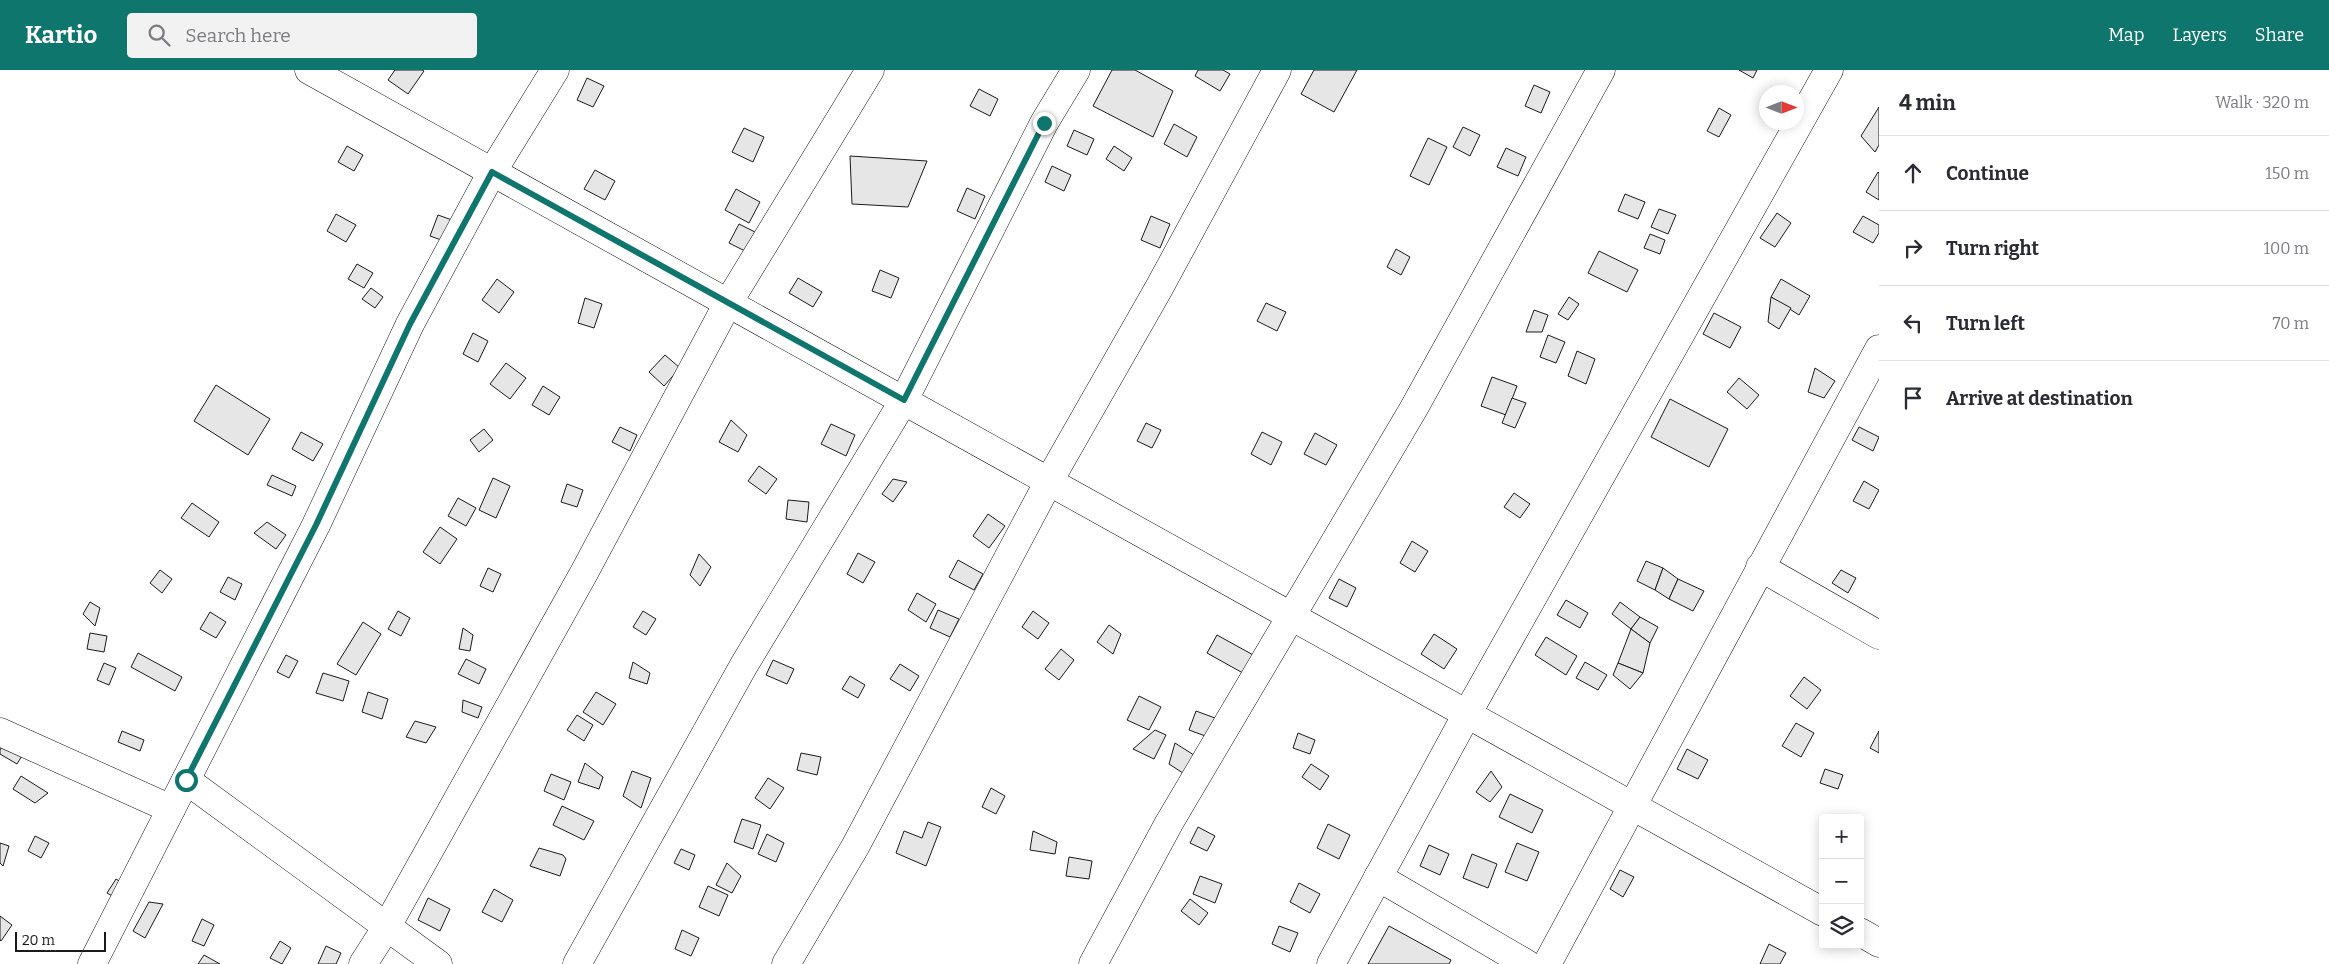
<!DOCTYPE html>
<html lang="en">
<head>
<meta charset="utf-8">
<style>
	body { margin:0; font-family:Bitter,serif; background:#f2f2f3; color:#2b2b33 }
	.controls { position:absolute; right:15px; bottom:15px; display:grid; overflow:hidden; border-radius:5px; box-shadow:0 2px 12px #0003 }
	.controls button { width:45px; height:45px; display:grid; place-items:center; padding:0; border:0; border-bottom:1px solid #e1e1e2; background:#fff; color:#2b2b33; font:25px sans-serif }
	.compass { position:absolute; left:1759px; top:15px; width:45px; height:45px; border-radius:50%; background:#fff; box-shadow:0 2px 12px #0003; rotate:90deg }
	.scale { position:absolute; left:15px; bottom:12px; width:91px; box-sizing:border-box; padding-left:5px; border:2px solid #1a1a1a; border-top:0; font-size:14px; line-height:18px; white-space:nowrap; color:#1a1a1a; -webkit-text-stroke:4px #fff; paint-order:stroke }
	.stop { position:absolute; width:15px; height:15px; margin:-11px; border:4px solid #0f766e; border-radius:50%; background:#fff }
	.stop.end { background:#0f766e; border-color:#fff; box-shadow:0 1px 5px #0008 }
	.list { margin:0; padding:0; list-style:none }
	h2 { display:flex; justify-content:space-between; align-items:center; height:65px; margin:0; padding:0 20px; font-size:21px }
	h2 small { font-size:16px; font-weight:400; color:#7c7c81 }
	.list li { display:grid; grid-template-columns:32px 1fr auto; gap:15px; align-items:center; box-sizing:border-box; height:75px; padding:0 20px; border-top:1px solid #e1e1e2 }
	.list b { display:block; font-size:19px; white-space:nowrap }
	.list em { font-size:16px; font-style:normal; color:#7c7c81 }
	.icon { flex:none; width:28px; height:28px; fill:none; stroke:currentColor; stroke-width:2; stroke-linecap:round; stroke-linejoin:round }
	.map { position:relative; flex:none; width:1879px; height:894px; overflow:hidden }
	header { display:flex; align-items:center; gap:30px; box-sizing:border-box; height:70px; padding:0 25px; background:#0f766e; color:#fff }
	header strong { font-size:24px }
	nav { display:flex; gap:28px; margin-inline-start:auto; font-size:18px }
	.search { width:350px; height:45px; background:#f2f2f3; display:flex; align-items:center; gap:12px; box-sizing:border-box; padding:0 18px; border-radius:5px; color:#7c7c81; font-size:19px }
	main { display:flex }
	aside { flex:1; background:#fff }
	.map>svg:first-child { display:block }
	.building { fill:#e6e6e6; stroke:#1a1a1a }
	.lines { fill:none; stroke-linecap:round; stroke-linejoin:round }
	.minor-casing { stroke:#1a1a1a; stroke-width:29 }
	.minor { stroke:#fff; stroke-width:28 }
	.route { stroke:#0f766e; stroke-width:6 }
</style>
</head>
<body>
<header>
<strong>Kartio</strong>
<div class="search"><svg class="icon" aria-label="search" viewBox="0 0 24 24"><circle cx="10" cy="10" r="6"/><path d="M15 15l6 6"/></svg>Search here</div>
<nav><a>Map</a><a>Layers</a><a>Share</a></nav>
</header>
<main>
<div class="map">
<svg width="1879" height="894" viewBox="0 0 1879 894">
	<rect width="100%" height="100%" fill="#fff"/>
	<!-- building -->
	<g class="building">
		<path d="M395 0H422L424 1 408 24 388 10Z"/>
		<path d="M1112 0H1135L1173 21 1153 67 1093 36Z"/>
		<path d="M1198 0H1223L1230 4 1220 21 1195 6Z"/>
		<path d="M1314 0H1357L1334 42 1301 24Z"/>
		<path d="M1739 0H1757L1753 8Z"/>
		<path d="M587 8 604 16 593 37 577 30Z"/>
		<path d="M1534 15 1550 22 1541 43 1525 36Z"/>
		<path d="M979 19 998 29 990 46 970 36Z"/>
		<path d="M1879 37V75L1875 82 1861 66Z"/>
		<path d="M1719 38 1731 45 1719 67 1707 61Z"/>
		<path d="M1174 54 1197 67 1187 87 1164 74Z"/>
		<path d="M1463 57 1480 65 1470 86 1453 77Z"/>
		<path d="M744 58 764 67 753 92 732 82Z"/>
		<path d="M1074 60 1094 69 1087 85 1067 76Z"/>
		<path d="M1428 68 1447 77 1429 115 1410 106Z"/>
		<path d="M347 76 363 85 354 101 338 92Z"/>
		<path d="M1114 76 1132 88 1124 101 1106 89Z"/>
		<path d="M1506 78 1526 87 1518 106 1497 97Z"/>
		<path d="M850 86 927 91 908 137 852 134Z"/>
		<path d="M1052 96 1071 105 1064 121 1045 112Z"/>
		<path d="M595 100 615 111 605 130 584 119Z"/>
		<path d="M1878 102 1879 103V130L1866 122Z"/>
		<path d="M967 118 985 126 975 149 957 141Z"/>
		<path d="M736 119 760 132 749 153 725 140Z"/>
		<path d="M1625 124 1645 132 1638 149 1618 141Z"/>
		<path d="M1659 139 1676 145 1668 164 1651 157Z"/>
		<path d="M1777 143 1791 153 1775 177 1760 168Z"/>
		<path d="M336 144 356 155 346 172 327 161Z"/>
		<path d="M438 145 452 150 444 171 430 166Z"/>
		<path d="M1151 146 1170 154 1160 178 1141 170Z"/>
		<path d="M1863 146 1879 155V163L1873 173 1853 162Z"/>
		<path d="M739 154 755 162 745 181 729 173Z"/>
		<path d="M1650 164 1665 170 1660 184 1644 178Z"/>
		<path d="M1396 179 1410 187 1401 205 1387 197Z"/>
		<path d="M1599 181 1638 200 1627 222 1588 203Z"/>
		<path d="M357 194 373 203 364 218 348 209Z"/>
		<path d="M880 200 899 208 891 228 872 221Z"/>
		<path d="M798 208 822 222 813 237 789 223Z"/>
		<path d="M497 209 514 222 499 243 482 230Z"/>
		<path d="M1781 209 1810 226 1799 245 1771 227Z"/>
		<path d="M371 218 383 227 375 238 362 229Z"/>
		<path d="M1569 227 1579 234 1568 250 1558 244Z"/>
		<path d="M1771 227 1791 238 1779 259 1768 252Z"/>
		<path d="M585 228 602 234 594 258 578 253Z"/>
		<path d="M1266 233 1286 242 1277 261 1257 251Z"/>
		<path d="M1534 240 1548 245 1542 262H1526Z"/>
		<path d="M1714 243 1741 257 1730 278 1703 264Z"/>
		<path d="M473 263 488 271 478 292 463 284Z"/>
		<path d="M1548 265 1565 272 1556 293 1540 287Z"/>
		<path d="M1577 281 1595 289 1586 314 1568 306Z"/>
		<path d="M665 285 680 298 664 316 649 302Z"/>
		<path d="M506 293 526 308 510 329 490 314Z"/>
		<path d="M1815 298 1835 311 1824 328 1808 322Z"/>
		<path d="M1492 307 1517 316 1506 345 1481 336Z"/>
		<path d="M1739 308 1759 325 1747 339 1727 322Z"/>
		<path d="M216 315 270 349 248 385 194 351Z"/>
		<path d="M543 316 560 327 549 345 532 335Z"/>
		<path d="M1512 328 1526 333 1515 358 1502 353Z"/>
		<path d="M1670 329 1728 359 1709 397 1651 367Z"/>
		<path d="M731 350 747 365 738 382 719 372Z"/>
		<path d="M1146 353 1161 360 1152 378 1137 371Z"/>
		<path d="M831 354 855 365 846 386 821 374Z"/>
		<path d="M620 357 637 365 630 381 612 372Z"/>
		<path d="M1859 357 1879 367 1873 381 1852 370Z"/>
		<path d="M484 359 493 370 479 382 470 370Z"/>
		<path d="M301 362 323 374 313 391 292 379Z"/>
		<path d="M1262 362 1282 372 1271 395 1251 384Z"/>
		<path d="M1315 363 1337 375 1326 395 1304 384Z"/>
		<path d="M759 396 777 409 766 424 748 411Z"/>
		<path d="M272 405 296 416 292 426 267 415Z"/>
		<path d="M493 408 510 416 496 448 479 440Z"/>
		<path d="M893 409 907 412 893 432 882 424Z"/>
		<path d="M1864 411 1879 420 1869 439 1853 431Z"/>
		<path d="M567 414 583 420 577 437 561 432Z"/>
		<path d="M1514 423 1530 434 1520 448 1504 437Z"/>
		<path d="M458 428 476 438 466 456 448 446Z"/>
		<path d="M788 430 809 432 807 452 786 449Z"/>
		<path d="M192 433 219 452 209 467 181 448Z"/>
		<path d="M988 444 1005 456 989 478 973 466Z"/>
		<path d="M267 452 286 465 276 479 254 463Z"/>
		<path d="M440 457 457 469 440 494 423 482Z"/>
		<path d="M1412 471 1428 481 1415 502 1400 493Z"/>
		<path d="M858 483 875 492 863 513 847 504Z"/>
		<path d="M699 484 711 497 700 516 690 505Z"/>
		<path d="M958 490 983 504 974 520 949 507Z"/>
		<path d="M1646 491 1663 498 1655 520 1637 511Z"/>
		<path d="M488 498 501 504 493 522 480 516Z"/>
		<path d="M1663 498 1678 509 1669 529 1655 520Z"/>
		<path d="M160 500 172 509 162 523 150 513Z"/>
		<path d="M1841 500 1856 508 1848 523 1832 513Z"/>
		<path d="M228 507 242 514 235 530 220 522Z"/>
		<path d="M1339 509 1356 518 1347 537 1329 528Z"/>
		<path d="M1678 509 1704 521 1693 541 1669 529Z"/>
		<path d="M917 523 936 534 926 552 908 540Z"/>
		<path d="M1566 530 1588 543 1580 558 1557 545Z"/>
		<path d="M90 532 100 538 95 556 83 544Z"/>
		<path d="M1620 532 1640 547 1631 559 1612 544Z"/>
		<path d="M938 540 959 549 950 567 930 558Z"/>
		<path d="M398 541 410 548 401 566 388 559Z"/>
		<path d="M643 541 656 549 646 565 633 557Z"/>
		<path d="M1033 541 1049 553 1038 569 1022 557Z"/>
		<path d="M210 542 226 552 216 568 200 559Z"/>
		<path d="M1640 547 1658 557 1650 573 1631 559Z"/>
		<path d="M363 552 381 564 356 605 337 594Z"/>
		<path d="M1109 555 1121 564 1113 584 1097 572Z"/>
		<path d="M463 558 473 565 470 581 459 579Z"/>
		<path d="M1631 559 1650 573 1643 603 1618 593Z"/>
		<path d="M90 563 107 566 104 582 87 579Z"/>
		<path d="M1434 564 1457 579 1444 599 1421 584Z"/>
		<path d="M1217 565 1255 586 1250 607 1207 583Z"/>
		<path d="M1546 567 1577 586 1566 605 1535 585Z"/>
		<path d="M1061 579 1074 590 1059 610 1045 599Z"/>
		<path d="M138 583 182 607 175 621 131 597Z"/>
		<path d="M286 585 298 591 289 608 277 602Z"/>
		<path d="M466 589 486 599 479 614 458 604Z"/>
		<path d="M773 590 794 599 787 614 766 605Z"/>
		<path d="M633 592 650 603 647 614 629 608Z"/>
		<path d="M1585 592 1607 605 1598 620 1576 608Z"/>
		<path d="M104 593 116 598 109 615 97 610Z"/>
		<path d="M1618 593 1643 603 1630 619 1613 605Z"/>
		<path d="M900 594 919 606 910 621 890 609Z"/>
		<path d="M323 603 349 611 343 631 316 623Z"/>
		<path d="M850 606 865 615 858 628 842 619Z"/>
		<path d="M1804 607 1821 620 1807 639 1790 626Z"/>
		<path d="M368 622 388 629 382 649 362 642Z"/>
		<path d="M596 622 616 634 603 655 583 642Z"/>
		<path d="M1139 626 1161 637 1149 660 1127 650Z"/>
		<path d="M463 630 482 637 478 648 462 642Z"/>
		<path d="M1196 641 1215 648 1208 667 1189 660Z"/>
		<path d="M577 645 593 655 584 671 567 660Z"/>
		<path d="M415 651 436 657 426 673 406 667Z"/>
		<path d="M1796 653 1814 663 1801 687 1782 676Z"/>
		<path d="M1155 660 1166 665 1154 689 1133 679Z"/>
		<path d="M122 661 144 670 140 681 118 672Z"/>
		<path d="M1879 661V683L1870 678Z"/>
		<path d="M1298 663 1315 670 1310 684 1293 678Z"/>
		<path d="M7 668 26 679 17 694 0 684V680Z"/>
		<path d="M1175 673 1197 687 1186 705 1169 694Z"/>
		<path d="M1687 679 1708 690 1698 709 1677 699Z"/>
		<path d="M801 683 821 687 817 705 797 700Z"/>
		<path d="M585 693 603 707 599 719 578 712Z"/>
		<path d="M1311 694 1329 706 1320 720 1302 707Z"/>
		<path d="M1825 699 1843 705 1838 719 1820 713Z"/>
		<path d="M632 701 651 708 641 738 623 726Z"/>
		<path d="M1491 701 1502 717 1490 732 1476 722Z"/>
		<path d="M551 704 571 712 564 730 544 721Z"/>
		<path d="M21 706 48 723 35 733 13 719Z"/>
		<path d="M768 708 784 718 770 739 755 728Z"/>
		<path d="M991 718 1005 726 996 744 982 737Z"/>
		<path d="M1510 724 1543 740 1532 763 1499 747Z"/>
		<path d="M562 736 594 751 584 770 553 755Z"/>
		<path d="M742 749 761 755 753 779 734 772Z"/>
		<path d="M928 752 941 757 926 796 896 783 904 761 922 768Z"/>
		<path d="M1328 754 1350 765 1339 789 1317 778Z"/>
		<path d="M1198 757 1215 766 1207 781 1190 773Z"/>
		<path d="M1033 761 1057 772 1055 784 1030 780Z"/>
		<path d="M767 764 784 773 776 792 758 784Z"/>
		<path d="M35 766 49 773 41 788 28 781Z"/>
		<path d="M0 773 9 776 3 796 0 793Z"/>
		<path d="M1517 773 1539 782 1527 811 1505 802Z"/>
		<path d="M1429 775 1449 784 1440 805 1420 796Z"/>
		<path d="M539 778 563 785 566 789 560 806 530 796Z"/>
		<path d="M681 779 695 785 689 800 674 793Z"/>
		<path d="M1472 784 1497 794 1488 818 1463 808Z"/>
		<path d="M1069 787 1092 791 1089 809 1066 806Z"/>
		<path d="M727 793 741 806 732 823 716 815Z"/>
		<path d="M1620 800 1634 807 1623 827 1610 819Z"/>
		<path d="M1200 806 1222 814 1215 833 1193 824Z"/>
		<path d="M116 809 127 816 119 830 107 823Z"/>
		<path d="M1299 813 1320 824 1310 843 1290 832Z"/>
		<path d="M708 816 728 825 719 846 699 837Z"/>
		<path d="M494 819 513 830 502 852 482 842Z"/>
		<path d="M428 828 450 839 440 861 418 850Z"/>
		<path d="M1190 829 1208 843 1199 855 1181 841Z"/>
		<path d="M149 832 163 834 145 868 133 861Z"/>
		<path d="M0 846 12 855 1 871 0 870Z"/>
		<path d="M202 849 214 855 204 876 192 871Z"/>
		<path d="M1279 856 1298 863 1290 882 1272 874Z"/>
		<path d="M1389 856 1451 890 1449 894H1368Z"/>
		<path d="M682 860 699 868 691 886 675 879Z"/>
		<path d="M280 871 291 878 282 894 270 888Z"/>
		<path d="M1769 874 1786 883 1780 894H1760Z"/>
		<path d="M326 876 341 883 336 894H318Z"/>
		<path d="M204 885 220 894H198Z"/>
	</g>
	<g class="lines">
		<defs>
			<g id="minor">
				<path d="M309 0 1823 842"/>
				<path d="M1760 497 1879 565"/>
				<path d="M0 662 171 739"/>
				<path d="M186 710 438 894"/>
				<path d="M1378 807 1527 894"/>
				<path d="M1860 862 1879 873"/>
				<path d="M92 894 316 455 410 254 492 102 555 0"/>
				<path d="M363 894 386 858 585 501 728 233 870 0"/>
				<path d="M577 894 744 595 904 330 1044 53 1076 0"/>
				<path d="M786 894 855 777 1049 411 1159 218 1277 0"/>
				<path d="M1093 894 1169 753 1414 338 1601 0"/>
				<path d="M1331 894 1467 644 1829 0"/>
				<path d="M1547 894 1879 279"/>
			</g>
		</defs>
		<!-- minor casing -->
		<use href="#minor" class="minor-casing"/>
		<!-- minor -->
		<use href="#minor" class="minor"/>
	</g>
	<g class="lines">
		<!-- route -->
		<path class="route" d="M186 710 316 455 410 254 492 102 904 330 1044 53"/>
	</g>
</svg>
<div class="controls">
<button>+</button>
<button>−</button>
<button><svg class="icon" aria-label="layers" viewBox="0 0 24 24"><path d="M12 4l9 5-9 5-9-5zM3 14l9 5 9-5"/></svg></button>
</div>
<svg class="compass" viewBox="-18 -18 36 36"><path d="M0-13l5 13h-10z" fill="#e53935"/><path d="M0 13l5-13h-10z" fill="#7c7c81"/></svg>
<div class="scale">20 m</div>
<div class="stop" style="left:186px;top:710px"></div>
<div class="stop end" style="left:1044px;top:53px"></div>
</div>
<aside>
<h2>4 min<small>Walk · 320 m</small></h2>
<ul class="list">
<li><svg class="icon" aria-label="ahead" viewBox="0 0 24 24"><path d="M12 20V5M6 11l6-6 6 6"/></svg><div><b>Continue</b></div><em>150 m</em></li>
<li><svg class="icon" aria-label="right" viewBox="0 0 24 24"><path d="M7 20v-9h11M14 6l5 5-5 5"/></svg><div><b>Turn right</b></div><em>100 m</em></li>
<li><svg class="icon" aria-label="left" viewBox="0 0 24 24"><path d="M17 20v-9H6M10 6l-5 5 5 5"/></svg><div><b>Turn left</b></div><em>70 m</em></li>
<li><svg class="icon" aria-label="arrive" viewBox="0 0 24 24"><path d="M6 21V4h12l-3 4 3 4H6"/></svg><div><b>Arrive at destination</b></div></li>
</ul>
</aside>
</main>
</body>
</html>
